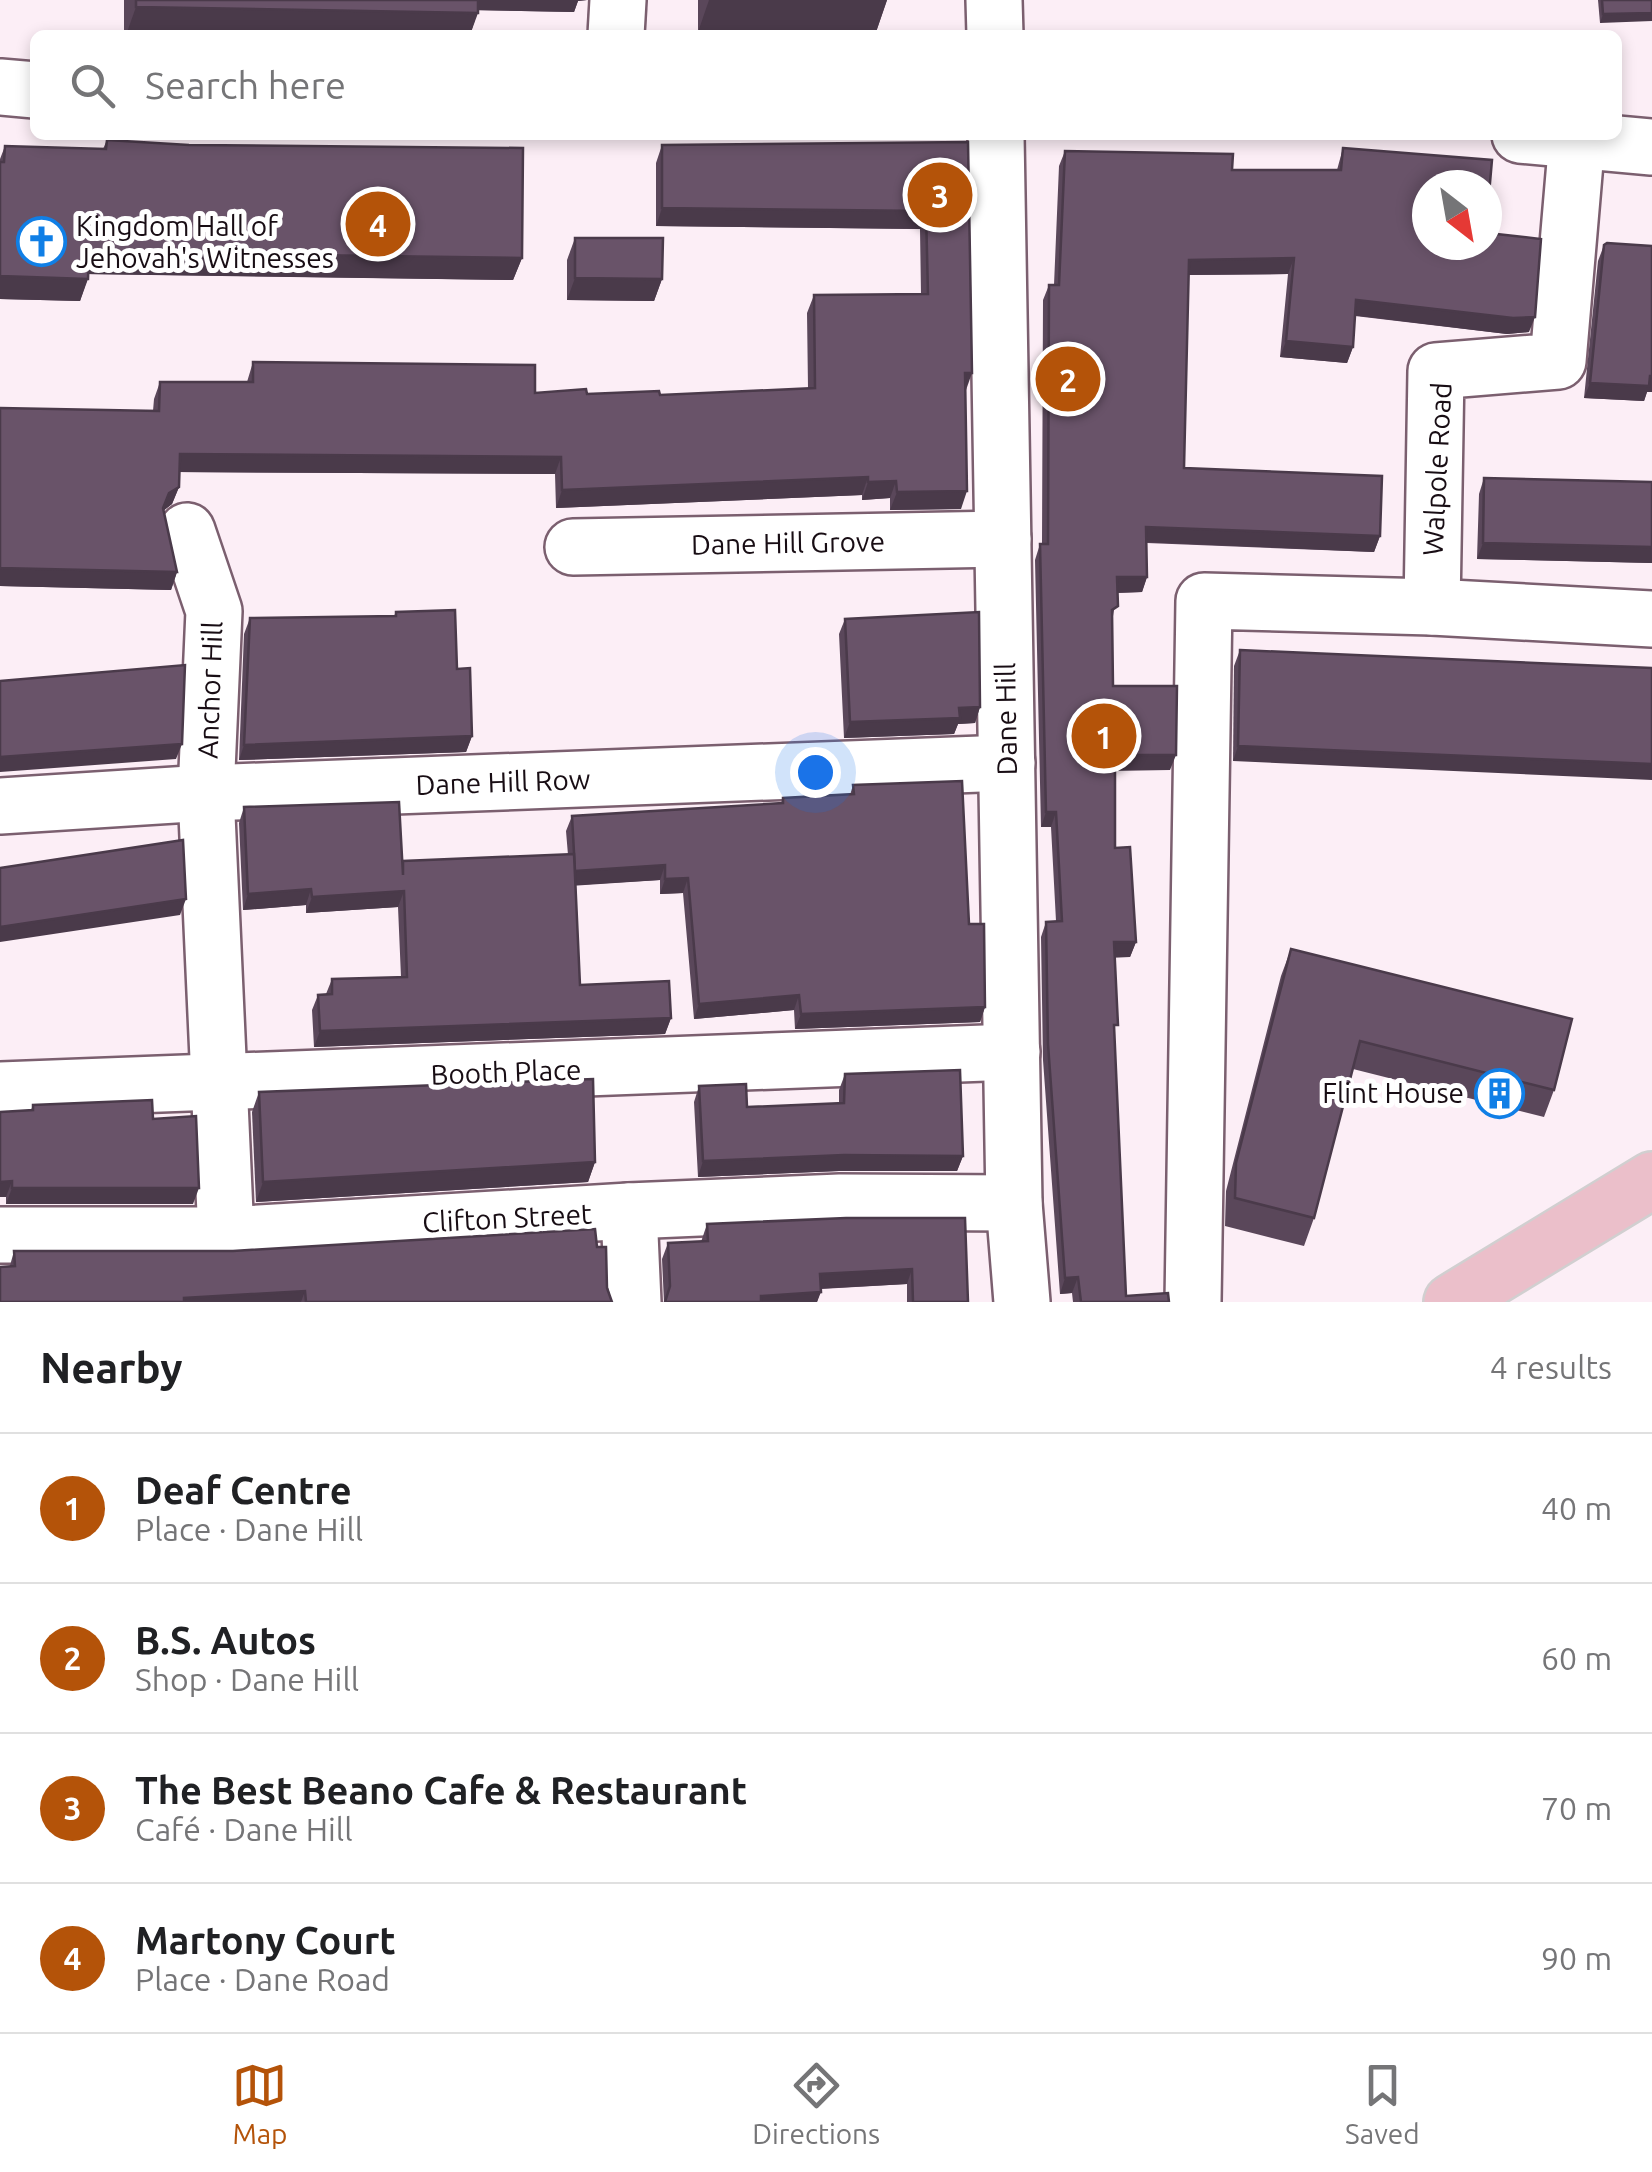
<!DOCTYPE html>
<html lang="en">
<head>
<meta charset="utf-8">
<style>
	body { margin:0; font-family:Ubuntu,sans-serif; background:#f2f2f2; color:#202124 }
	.compass { position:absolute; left:1412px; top:170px; width:90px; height:90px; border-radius:50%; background:#fff; box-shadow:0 5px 15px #0003; rotate:149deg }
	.you { position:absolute; left:815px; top:772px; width:35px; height:35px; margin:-25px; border:8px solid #fff; border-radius:50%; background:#1a73e8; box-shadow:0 0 0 15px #1a73e833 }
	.badge { display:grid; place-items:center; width:65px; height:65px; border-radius:50%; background:#b45309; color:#fff; font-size:32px; font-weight:700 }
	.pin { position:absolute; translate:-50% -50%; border:5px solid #fff; box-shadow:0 2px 10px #0006 }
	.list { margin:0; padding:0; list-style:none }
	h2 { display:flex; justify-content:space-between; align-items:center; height:130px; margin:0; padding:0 40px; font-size:42px }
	h2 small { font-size:32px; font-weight:400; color:#757577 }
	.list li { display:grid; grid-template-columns:65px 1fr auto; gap:30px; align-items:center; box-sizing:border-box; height:150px; padding:0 40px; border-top:2px solid #e0e0e0 }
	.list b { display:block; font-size:38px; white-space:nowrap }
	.list p { margin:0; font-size:32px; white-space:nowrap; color:#757577 }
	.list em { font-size:32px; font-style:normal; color:#757577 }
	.icon { flex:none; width:55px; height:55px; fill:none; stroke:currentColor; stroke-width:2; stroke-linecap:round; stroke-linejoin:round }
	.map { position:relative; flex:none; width:1652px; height:1302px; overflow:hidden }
	.search { position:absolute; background:#fff; box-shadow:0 5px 15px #0003; left:30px; right:30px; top:30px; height:110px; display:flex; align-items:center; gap:25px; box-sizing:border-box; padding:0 35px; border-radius:15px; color:#757577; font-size:38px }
	.sheet { height:730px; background:#fff }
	nav { display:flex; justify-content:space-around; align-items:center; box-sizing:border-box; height:140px; border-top:2px solid #e0e0e0; background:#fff; font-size:28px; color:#757577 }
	nav a { display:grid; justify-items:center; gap:5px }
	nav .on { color:#b45309 }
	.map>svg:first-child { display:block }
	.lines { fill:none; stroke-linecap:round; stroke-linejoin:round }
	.minor-casing { stroke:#7b5f6f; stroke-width:60 }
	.major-casing { stroke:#d1cfd0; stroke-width:60 }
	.minor { stroke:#fff; stroke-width:55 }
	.major { stroke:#ebbfca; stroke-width:55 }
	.wall { fill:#5a475a }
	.shaded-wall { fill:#4a3a4a }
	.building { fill:#695369; stroke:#4a3a4a; stroke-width:2.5 }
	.labels { text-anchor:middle; stroke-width:10; stroke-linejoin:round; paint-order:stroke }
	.poi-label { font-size:28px; fill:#180d14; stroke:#fff; text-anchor:start }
	.street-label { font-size:28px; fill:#180d14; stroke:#fff }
</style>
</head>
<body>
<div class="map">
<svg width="1652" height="1302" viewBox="0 0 1652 1302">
	<rect width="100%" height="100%" fill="#fceef6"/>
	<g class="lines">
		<defs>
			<g id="minor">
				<path d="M994 0 995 35"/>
				<path d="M616 35 618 0"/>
				<path d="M0 87 35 90"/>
				<path d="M996 135 1014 1203 1022 1302"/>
				<path d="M1520 135 1652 147"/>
				<path d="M187 531 214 611 206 793 226 1235"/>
				<path d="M573 547 1003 539"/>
				<path d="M1432 607 1436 371 1558 361 1577 139"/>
				<path d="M0 806 206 793 1007 763"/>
				<path d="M0 1090 1012 1052"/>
				<path d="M629 1211 633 1302"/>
				<path d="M0 1235H226L629 1211 840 1202 1014 1203"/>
				<path d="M1193 1302 1204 601 1432 607 1652 619"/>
			</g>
			<path id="major" d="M1452 1302 1652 1180"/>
		</defs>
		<!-- minor casing -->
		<use href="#minor" class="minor-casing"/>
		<!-- major casing -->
		<use href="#major" class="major-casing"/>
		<!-- minor -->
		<use href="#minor" class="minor"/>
		<!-- major -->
		<use href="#major" class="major"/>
	</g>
	<!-- wall -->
	<g class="wall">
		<path d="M124 0H587L578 1 574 12 478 10 470 35H124Z"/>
		<path d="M649 0H887L876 32H698V0Z"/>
		<path d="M1598 0H1652L1600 23Z"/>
		<path d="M107 140 522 258 513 280 89 274 80 301 0 299V159L5 146 103 149Z"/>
		<path d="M968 142 966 390 961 509 890 510V498L862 500V495L556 508 555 474 179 472V487L172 504 163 511 177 572 171 590 0 586V408L153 411 154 399 160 382H247L253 362 535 393 660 395 808 388 807 313 814 295 921 294 920 229 656 226V163L662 145Z"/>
		<path d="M1343 148 1427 185 1529 332 1507 334 1355 316 1353 347 1347 363 1280 357 1288 274 1189 275 1184 468 1380 536 1374 552 1147 543V577L1142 592 1117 593 1112 622 1113 686 1170 770H1115V848L1136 942 1130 957H1115L1114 1036 1126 1296 1169 1302H1073L1072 1293 1060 1294 1043 1060 1041 937 1046 922 1056 921 1051 827H1041L1035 560 1040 544H1042L1043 300 1049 285H1054L1059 166 1065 151 1232 170H1337Z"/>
		<path d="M575 238 662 279 654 301 567 300V260Z"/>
		<path d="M1604 245 1652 246V392H1647L1644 401 1584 398 1598 261Z"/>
		<path d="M1484 478 1652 482V563L1477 559 1479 494Z"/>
		<path d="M396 612 457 669 472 736 466 752 239 760 244 634 250 618 394 616Z"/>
		<path d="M845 619 980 707 975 723 958 724 954 734 844 738 839 634Z"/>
		<path d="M1240 650 1652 668 1233 761 1234 666Z"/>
		<path d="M853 785 969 924 985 1007 980 1022 795 1029 794 1010 694 1019 683 893 660 894V880L576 885 580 985 671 1018 665 1034 314 1047 312 1010 318 995 326 994 332 979 401 977 398 907 306 913V905L243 910 239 823 244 807 402 862 568 855 566 831 572 816 781 803 783 798 850 795Z"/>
		<path d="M1291 949 1554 1090 1544 1117 1353 1069 1314 1218 1304 1246 1225 1226 1226 1191 1281 976Z"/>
		<path d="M845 1074 963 1156 957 1171H839L698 1177 694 1102 699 1086 747 1107 839 1103V1090Z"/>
		<path d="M259 1092 595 1162 588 1182 256 1202 252 1112Z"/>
		<path d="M33 1105 153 1119 193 1204H6V1197H0V1112L31 1110Z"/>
		<path d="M846 1218 968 1302H907V1284L821 1289 817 1302H664L662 1259 668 1243 701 1242 707 1224Z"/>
		<path d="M597 1247 612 1302H0L14 1251H233Z"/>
	</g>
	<!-- shaded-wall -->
	<g class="shaded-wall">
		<path d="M470 0H587L578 1 574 12 466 10Z"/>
		<path d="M709 0H887L876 32H698Z"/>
		<path d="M136 7 478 13 470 35H126Z"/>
		<path d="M1652 13V21L1600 23 1603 14Z"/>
		<path d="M662 208 926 211 920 229 656 226Z"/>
		<path d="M89 252 522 258 513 280 81 274Z"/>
		<path d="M1294 258 1288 274 1183 275 1189 260Z"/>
		<path d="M0 276 88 279 80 301 0 299Z"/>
		<path d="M575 278 662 279 654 301 567 300Z"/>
		<path d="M1356 300 1535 317 1529 332 1507 334 1351 315Z"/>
		<path d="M1286 341 1353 347 1347 363 1280 357Z"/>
		<path d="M965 373H972L966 390Z"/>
		<path d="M1650 376H1652V392H1647L1644 401 1584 398 1590 383Z"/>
		<path d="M180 454 561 457 555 474 173 472Z"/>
		<path d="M868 477 862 495 556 508 562 490Z"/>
		<path d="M896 481 890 498 862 500 868 482Z"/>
		<path d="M179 487 172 504 163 511 156 526 169 493Z"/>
		<path d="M967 491 961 509 890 510 897 492Z"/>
		<path d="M1146 527 1380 536 1374 552 1141 542Z"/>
		<path d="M1483 543 1652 547V563L1477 559Z"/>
		<path d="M0 568 177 572 171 590 0 586Z"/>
		<path d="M1117 577H1147L1142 592 1111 593Z"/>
		<path d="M980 707 975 723 958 724 954 734 844 738 850 722 959 708Z"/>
		<path d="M472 736 466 752 239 760 244 745Z"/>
		<path d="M182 744 176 759 0 772V757Z"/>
		<path d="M1238 746 1652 764V780L1233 761Z"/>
		<path d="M1115 755H1176L1170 770 1109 771Z"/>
		<path d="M1046 812H1056L1051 827H1041Z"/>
		<path d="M665 865 660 880 570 886 575 871Z"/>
		<path d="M688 878 683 893 660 894 665 879Z"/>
		<path d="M311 889 306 905 243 910 248 894Z"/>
		<path d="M404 891 398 907 306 913 312 897Z"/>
		<path d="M186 899 180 915 0 942V927Z"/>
		<path d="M1114 942H1136L1130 957 1108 958Z"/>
		<path d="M799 995 794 1010 694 1019 699 1004Z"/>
		<path d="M985 1007 980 1022 795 1029 801 1014Z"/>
		<path d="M671 1018 665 1034 314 1047 320 1031Z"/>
		<path d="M844 1155 963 1156 957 1171H839L698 1177 703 1161Z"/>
		<path d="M595 1162 588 1182 256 1202 263 1182Z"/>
		<path d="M12 1181 6 1197H0V1182Z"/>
		<path d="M12 1188H199L193 1204H6Z"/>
		<path d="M912 1269 907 1284 814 1289 820 1274Z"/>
		<path d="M1078 1277 1072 1293 1060 1294 1065 1278Z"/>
		<path d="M305 1291 301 1302H183L184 1298Z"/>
		<path d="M821 1292 817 1302H758L761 1296Z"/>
	</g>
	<!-- building -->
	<g class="building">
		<path d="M136 0H478V13L136 7Z"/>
		<path d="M1602 0H1652V13L1603 14Z"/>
		<path d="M107 140 189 145 523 148 522 258 89 252 88 279 0 276V162H4L5 146 106 149Z"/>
		<path d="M968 142 972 373H965L967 491 897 492 896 481 868 482V477L562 490 561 457 180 454 179 487 169 493 163 508 177 572 0 568V408L159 411 160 382H253V362L535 365V393L586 389 587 394 659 391 660 395 815 388 814 295 928 294 926 211 662 208V145Z"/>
		<path d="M1343 148 1492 160 1487 217V185H1427V245H1487V233L1541 239 1535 317 1513 318 1356 300 1353 347 1286 341 1294 258 1189 260 1184 468 1382 476 1380 536 1146 527 1147 577H1117L1118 606 1112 610 1113 686H1177L1176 755H1115V848L1130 847 1136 942H1114L1118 1025H1114L1126 1296 1168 1293 1169 1302H1081L1078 1277 1065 1278 1048 1044 1046 922 1062 921 1056 812H1046L1040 544H1048L1049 285H1059L1065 151 1233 154 1232 170H1341Z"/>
		<path d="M575 238H663L662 279 575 278Z"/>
		<path d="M1607 243 1652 246V376H1650L1649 386 1590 383 1604 245Z"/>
		<path d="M1484 478 1652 482V547L1483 543Z"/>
		<path d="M455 610 457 669 470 668 472 736 244 745 250 618 396 616V612Z"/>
		<path d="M979 612 980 707 959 708 960 718 850 722 845 619Z"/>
		<path d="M1240 650 1652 668V764L1238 746Z"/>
		<path d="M185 665 182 744 0 757V681Z"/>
		<path d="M962 781 969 924H984L985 1007 801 1014 799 995 699 1004 688 878 665 879V865L575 871 572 816 783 803V798L854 794 853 785Z"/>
		<path d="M399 802 403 875V861L574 854 580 985 669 981 671 1018 320 1031 318 995 332 994V979L407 977 404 891 312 897 311 889 248 894 244 807Z"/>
		<path d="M183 840 186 899 0 927V868Z"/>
		<path d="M1291 949 1572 1019 1554 1090 1360 1041 1314 1218 1235 1198 1236 1163Z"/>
		<path d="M960 1070 963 1156 844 1155 703 1161 699 1086 746 1084 747 1107 844 1103 845 1074Z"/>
		<path d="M593 1079 595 1162 263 1182 259 1092Z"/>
		<path d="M152 1100 153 1119 196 1116 199 1188H12V1181L0 1182V1112L33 1110V1105Z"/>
		<path d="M846 1218H965L968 1302H913L912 1269 820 1274 821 1292 761 1296V1302H665L670 1286 668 1243 708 1241 707 1224Z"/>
		<path d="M595 1229 597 1247H606L607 1288 612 1302H306L305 1291 184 1298V1302H0V1267L15 1266 14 1251H233Z"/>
	</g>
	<!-- icons -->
	<defs>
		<symbol id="church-ring" viewBox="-11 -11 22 22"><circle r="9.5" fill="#fff" stroke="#107fe6" stroke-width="1.5"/><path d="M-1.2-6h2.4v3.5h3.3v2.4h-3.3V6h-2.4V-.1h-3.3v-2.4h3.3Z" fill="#107fe6"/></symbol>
		<symbol id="building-ring" viewBox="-11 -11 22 22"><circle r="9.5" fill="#fff" stroke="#107fe6" stroke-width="1.5"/><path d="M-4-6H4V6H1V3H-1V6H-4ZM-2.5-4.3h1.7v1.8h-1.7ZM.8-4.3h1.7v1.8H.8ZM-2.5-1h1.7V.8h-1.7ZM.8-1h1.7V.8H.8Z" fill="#107fe6"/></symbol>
	</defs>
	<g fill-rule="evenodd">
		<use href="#church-ring" x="14" y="214" width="55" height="55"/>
		<use href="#building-ring" x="1472" y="1066" width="55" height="55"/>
	</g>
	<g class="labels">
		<!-- poi labels -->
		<g class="poi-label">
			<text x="76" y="236">Kingdom Hall of<tspan x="76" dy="32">Jehovah's Witnesses</tspan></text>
			<text x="1464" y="1103" text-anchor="end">Flint House</text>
		</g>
		<!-- street labels -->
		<g class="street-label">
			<text transform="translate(1437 469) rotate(-87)" y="10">Walpole Road</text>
			<text transform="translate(788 543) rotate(-1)" y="10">Dane Hill Grove</text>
			<text transform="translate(210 690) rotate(-88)" y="10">Anchor Hill</text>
			<text transform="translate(1006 719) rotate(-91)" y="10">Dane Hill</text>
			<text transform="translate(503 782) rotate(-2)" y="10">Dane Hill Row</text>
			<text transform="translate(506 1072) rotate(-2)" y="10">Booth Place</text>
			<text transform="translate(507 1218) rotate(-3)" y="10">Clifton Street</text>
		</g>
	</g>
</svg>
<svg class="compass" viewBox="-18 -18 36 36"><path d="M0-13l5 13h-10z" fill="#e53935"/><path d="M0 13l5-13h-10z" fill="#757577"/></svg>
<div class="you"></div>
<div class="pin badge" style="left:1104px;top:736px">1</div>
<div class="pin badge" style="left:1068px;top:379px">2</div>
<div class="pin badge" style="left:940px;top:195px">3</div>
<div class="pin badge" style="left:378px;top:224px">4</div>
<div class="search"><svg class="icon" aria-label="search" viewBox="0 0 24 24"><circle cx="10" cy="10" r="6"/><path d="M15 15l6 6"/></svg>Search here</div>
</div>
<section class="sheet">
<h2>Nearby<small>4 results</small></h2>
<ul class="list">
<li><span class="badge">1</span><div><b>Deaf Centre</b><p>Place · Dane Hill</p></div><em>40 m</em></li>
<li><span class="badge">2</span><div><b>B.S. Autos</b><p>Shop · Dane Hill</p></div><em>60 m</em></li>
<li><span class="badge">3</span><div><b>The Best Beano Cafe &amp; Restaurant</b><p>Café · Dane Hill</p></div><em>70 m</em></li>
<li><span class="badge">4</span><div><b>Martony Court</b><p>Place · Dane Road</p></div><em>90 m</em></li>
</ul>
</section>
<nav>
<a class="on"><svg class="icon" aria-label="map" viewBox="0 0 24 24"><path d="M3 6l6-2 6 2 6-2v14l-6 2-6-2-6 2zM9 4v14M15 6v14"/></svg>Map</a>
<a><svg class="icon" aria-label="directions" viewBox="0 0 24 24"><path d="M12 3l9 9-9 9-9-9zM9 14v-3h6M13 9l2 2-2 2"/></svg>Directions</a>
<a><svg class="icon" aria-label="saved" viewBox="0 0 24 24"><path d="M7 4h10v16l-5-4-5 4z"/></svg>Saved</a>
</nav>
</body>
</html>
